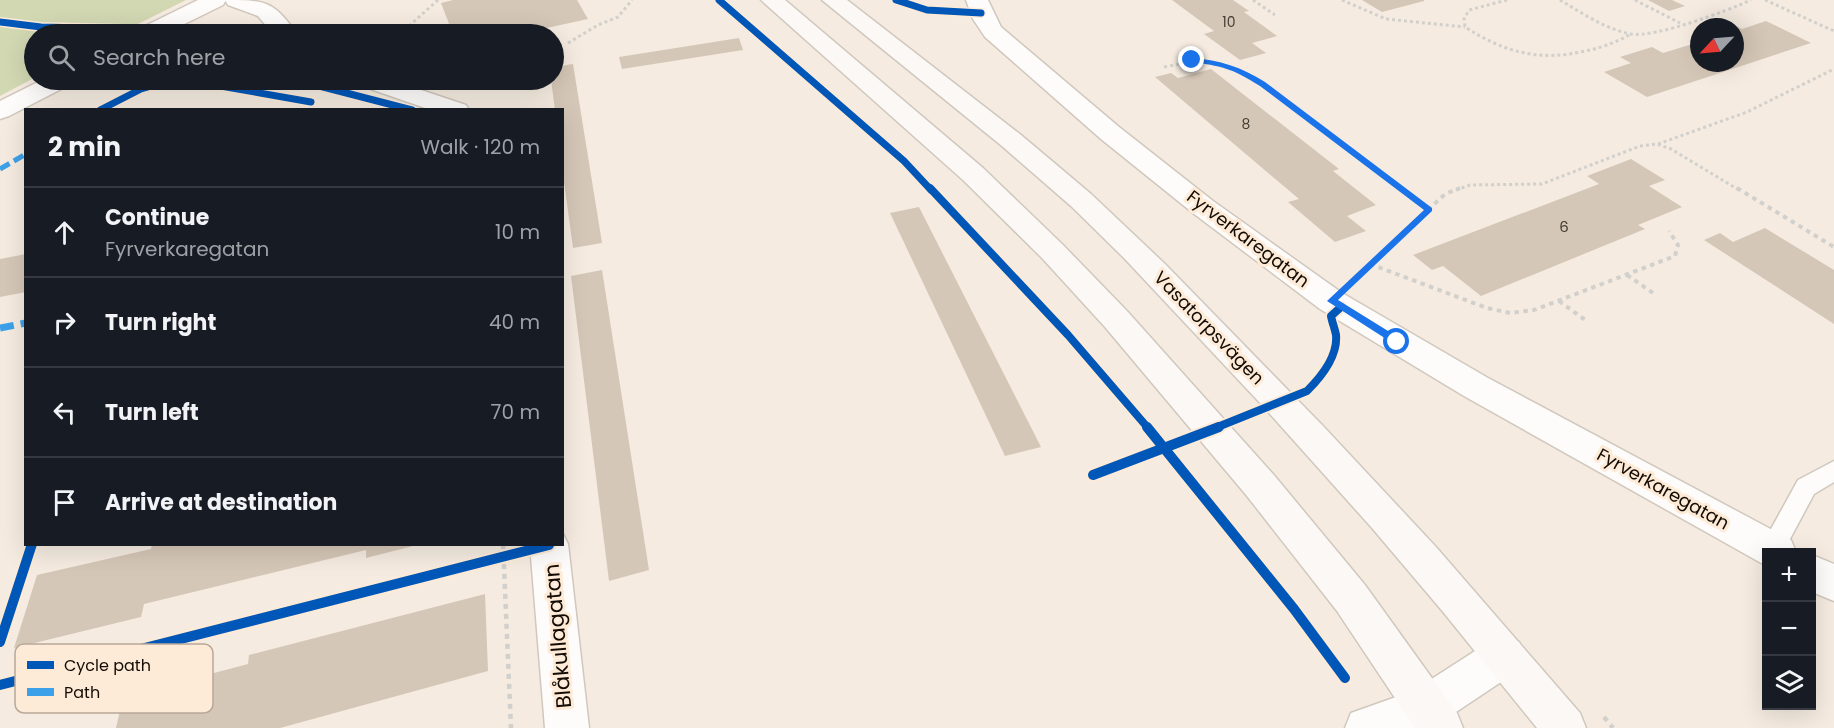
<!DOCTYPE html>
<html lang="en">
<head>
<meta charset="utf-8">
<style>
	body { margin:0; font-family:Poppins,sans-serif; background:#20242c; color:#f1f3f6 }
	.controls { position:absolute; right:18px; bottom:18px; display:grid; overflow:hidden; border-radius:0px; box-shadow:0 6px 24px #0002 }
	.controls button { width:54px; height:54px; display:grid; place-items:center; padding:0; border:0; border-bottom:2px solid #363941; background:#171b24; color:#f1f3f6; font:30px sans-serif }
	.compass { position:absolute; left:1690px; top:18px; width:54px; height:54px; border-radius:50%; background:#171b24; box-shadow:0 6px 24px #0002; rotate:244deg }
	.stop { position:absolute; width:18px; height:18px; margin:-14px; border:4px solid #1a73e8; border-radius:50%; background:#fff }
	.stop.end { background:#1a73e8; border-color:#fff; box-shadow:0 2px 6px #0008 }
	.list { margin:0; padding:0; list-style:none }
	h2 { display:flex; justify-content:space-between; align-items:center; height:78px; margin:0; padding:0 24px; font-size:26px }
	h2 small { font-size:20px; font-weight:400; color:#9ea1a6 }
	.list li { display:grid; grid-template-columns:39px 1fr auto; gap:18px; align-items:center; box-sizing:border-box; height:90px; padding:0 24px; border-top:2px solid #363941 }
	.list b { display:block; font-size:22px; white-space:nowrap }
	.list p { margin:0; font-size:20px; white-space:nowrap; color:#9ea1a6 }
	.list em { font-size:20px; font-style:normal; color:#9ea1a6 }
	.icon { flex:none; width:33px; height:33px; fill:none; stroke:currentColor; stroke-width:2; stroke-linecap:round; stroke-linejoin:round }
	.map { position:relative; flex:none; width:1834px; height:728px; overflow:hidden }
	.search { position:absolute; background:#171b24; box-shadow:0 6px 24px #0002; left:24px; top:24px; width:540px; height:66px; display:flex; align-items:center; gap:15px; box-sizing:border-box; padding:0 21px; border-radius:33px; color:#9ea1a6; font-size:22px }
	.panel { position:absolute; background:#171b24; box-shadow:0 6px 24px #0002; left:24px; top:108px; width:540px; height:438px; border-radius:0px }
	.map>svg:first-child { display:block }
	.green { fill:#d2d8b2 }
	.building { fill:#d5c7b7 }
	.lines { fill:none; stroke-linecap:round; stroke-linejoin:round }
	.service-casing { stroke:#d0c8be; stroke-width:3 }
	.minor-casing { stroke:#d0c8be; stroke-width:3 }
	.tertiary-casing { stroke:#d0c8be; stroke-width:3 }
	.secondary-casing { stroke:#d0c8be; stroke-width:3 }
	.path-far2 { stroke:#d2d0cc; stroke-width:3; stroke-dasharray:3 3; stroke-linecap:butt }
	.path-far1 { stroke:#d2d0cc; stroke-width:4; stroke-dasharray:4.5 4.5; stroke-linecap:butt }
	.path { stroke:#d2d0cc; stroke-width:4.5; stroke-dasharray:5 5; stroke-linecap:butt }
	.service { fill:#fefcfa; fill-rule:evenodd }
	.minor { fill:#fefcfa; fill-rule:evenodd }
	.tertiary { fill:#fefcfa; fill-rule:evenodd }
	.secondary { fill:#fbf8f5; fill-rule:evenodd }
	.quiet-far1 { stroke:#3da1e9; stroke-width:5; stroke-dasharray:11 5; stroke-linecap:butt }
	.quiet { stroke:#3da1e9; stroke-width:7; stroke-dasharray:14 7; stroke-linecap:butt }
	.cycleway-far2-casing { stroke:#feebd7; stroke-width:10 }
	.cycleway-far1-casing { stroke:#feebd7; stroke-width:12 }
	.cycleway-casing { stroke:#feebd7; stroke-width:14 }
	.cycleway-far2 { stroke:#0057b8; stroke-width:7 }
	.cycleway-far1 { stroke:#0057b8; stroke-width:8 }
	.cycleway { stroke:#0057b8; stroke-width:10 }
	.route { fill:#1a73e8 }
	.labels { text-anchor:middle; stroke-width:6; stroke-linejoin:round; paint-order:stroke }
	.far-number-label { font-size:14px; fill:#443b31 }
	.number-label { font-size:15px; fill:#443b31 }
	.street-label { font-size:18px; fill:#130c04; stroke:#feebd7 }
	.near-street-label { font-size:21px; fill:#130c04; stroke:#feebd7 }
	.key { fill:#feebd7; stroke:#b8a898; stroke-width:1.5 }
	.key-label { font-size:16px; fill:#130c04 }
</style>
</head>
<body>
<div class="map">
<svg width="1834" height="728" viewBox="0 0 1834 728">
	<rect width="100%" height="100%" fill="#f5ebe0"/>
	<!-- green -->
	<path class="green" d="M0 0H186L118 34H34V78L0 96Z"/>
	<!-- building -->
	<g class="building">
		<path d="M453 0H577L588 19 519 34H453L441 3Z"/>
		<path d="M1172 0H1233L1249 11 1244 12 1277 36 1252 43 1266 53 1240 60 1204 34 1214 31Z"/>
		<path d="M1362 0H1424V1L1382 12Z"/>
		<path d="M1648 0H1672L1685 6 1669 11Z"/>
		<path d="M1766 21 1811 43 1647 97 1604 72 1631 63 1620 57 1652 47 1663 53 1699 42V63H1735V27L1719 26 1731 23 1742 29Z"/>
		<path d="M739 38 743 50 622 69 619 57Z"/>
		<path d="M573 64 602 243 573 248 562 167V110H555L551 80H554V67Z"/>
		<path d="M1211 69 1339 169 1333 171 1376 205 1347 216 1366 231 1335 242 1288 202 1299 199 1155 77 1171 73 1178 78Z"/>
		<path d="M1631 159 1665 180 1649 186 1682 207 1638 225 1645 229 1481 296 1443 266 1432 270 1413 255 1599 184 1587 176Z"/>
		<path d="M919 207 1041 447 1005 456 890 213Z"/>
		<path d="M1765 228 1834 270V324L1704 240 1720 233 1733 242Z"/>
		<path d="M26 254V292L0 297V259Z"/>
		<path d="M602 270 649 570 609 581 571 276Z"/>
		<path d="M152 544H417V545L366 558V550L144 604 141 617 14 648 37 575 151 549Z"/>
		<path d="M485 594 488 671 280 728H116L123 697 248 664 249 655Z"/>
	</g>
	<g class="lines">
		<defs>
			<path id="service" d="M1834 461V482L1814 494 1783 552H1766V558L1763 556 1760 549 1798 480Z"/>
			<g id="minor">
				<path d="M225 0C264 0 273 0 297 34H273L258 16 228 5Z"/>
				<path d="M966 0H988L1001 27 1119 127 1213 201 1342 293 1488 378 1791 540 1796 552H1766V565L1763 564 1464 396 1320 309 1193 213 1101 139 985 37 973 19Z"/>
				<path d="M356 80H391L466 105 469 110H431L359 85Z"/>
				<path d="M562 532 568 544 589 728H545L530 544H562Z"/>
				<path d="M1812 555 1834 564V601L1812 592Z"/>
				<path d="M1504 637 1519 642 1525 656 1519 670 1441 722 1426 728H1345L1351 713 1413 691 1489 642Z"/>
			</g>
			<g id="tertiary">
				<path d="M198 0H226L223 5 164 34H135L139 29Z"/>
				<path d="M42 80H72L69 85 9 116 0 119V101Z"/>
			</g>
			<g id="secondary">
				<path d="M761 0H785L983 168 1062 244 1127 311 1273 474 1365 585 1457 713 1463 728H1415L1337 611 1247 496 1105 327 1042 258 963 180Z"/>
				<path d="M822 0H847L1021 135 1091 194 1165 264 1323 426 1436 547 1580 713 1586 728H1537L1444 613 1372 528 1261 404 1124 258 1071 206 1002 146Z"/>
			</g>
		</defs>
		<!-- service casing -->
		<use href="#service" class="service-casing"/>
		<!-- minor casing -->
		<use href="#minor" class="minor-casing"/>
		<!-- tertiary casing -->
		<use href="#tertiary" class="tertiary-casing"/>
		<!-- secondary casing -->
		<use href="#secondary" class="secondary-casing"/>
		<!-- path-far2 -->
		<g class="path-far2">
			<path d="M1253 0 1275 15"/>
			<path d="M1342 0 1386 19 1465 27"/>
			<path d="M1507 0 1469 10 1464 19 1465 27C1504 52 1539 62 1585 51 1600 48 1615 43 1629 35"/>
			<path d="M1560 0C1582 13 1605 29 1631 34 1655 38 1727 11 1751 0"/>
			<path d="M1635 0 1680 23"/>
			<path d="M1765 0 1834 31"/>
			<path d="M400 34 438 0"/>
			<path d="M568 43 598 25 618 17 632 0"/>
			<path d="M1164 67C1206 58 1226 62 1262 84L1404 190"/>
			<path d="M151 83 156 80"/>
			<path d="M1658 144 1747 112 1834 69"/>
			<path d="M1456 190 1470 185 1542 184 1640 146 1657 144 1671 149 1739 190"/>
		</g>
		<!-- path-far1 -->
		<g class="path-far1">
			<path d="M1402 188 1429 209"/>
			<path d="M1737 188 1834 247"/>
			<path d="M1370 264 1487 308 1510 313 1534 310 1675 256 1678 245 1669 231"/>
			<path d="M1627 275 1656 295"/>
			<path d="M1356 278 1445 194 1460 188"/>
			<path d="M1559 301 1588 322"/>
		</g>
		<!-- path -->
		<g class="path">
			<path d="M503 544 511 728"/>
			<path d="M1604 717 1613 728"/>
		</g>
		<!-- service -->
		<use href="#service" class="service"/>
		<!-- minor -->
		<use href="#minor" class="minor"/>
		<!-- tertiary -->
		<use href="#tertiary" class="tertiary"/>
		<!-- secondary -->
		<use href="#secondary" class="secondary"/>
		<!-- quiet-far1 -->
		<path class="quiet-far1" d="M0 169 26 154"/>
		<!-- quiet -->
		<path class="quiet" d="M0 328 26 323"/>
		<defs>
			<g id="cycleway-far2">
				<path d="M719 0 904 161 931 190"/>
				<path d="M896 0 927 10 981 13"/>
				<path d="M0 22 41 27 128 29 147 34"/>
				<path d="M296 80 412 110"/>
				<path d="M100 110 141 89 162 83 186 80 311 102"/>
			</g>
			<g id="cycleway-far1">
				<path d="M930 188 1068 335 1148 428"/>
				<path d="M1215 428 1307 391C1321 377 1338 356 1336 335 1335 329 1332 322 1331 316L1341 307"/>
			</g>
			<g id="cycleway">
				<path d="M1147 427 1294 609 1345 678"/>
				<path d="M1093 475 1219 427"/>
				<path d="M0 642 32 544"/>
				<path d="M0 685 549 545"/>
			</g>
		</defs>
		<!-- cycleway-far2 casing -->
		<use href="#cycleway-far2" class="cycleway-far2-casing"/>
		<!-- cycleway-far1 casing -->
		<use href="#cycleway-far1" class="cycleway-far1-casing"/>
		<!-- cycleway casing -->
		<use href="#cycleway" class="cycleway-casing"/>
		<!-- cycleway-far2 -->
		<use href="#cycleway-far2" class="cycleway-far2"/>
		<!-- cycleway-far1 -->
		<use href="#cycleway-far1" class="cycleway-far1"/>
		<!-- cycleway -->
		<use href="#cycleway" class="cycleway"/>
	</g>
	<!-- route -->
	<path class="route" d="M1192 58C1220 60 1241 67 1265 82L1432 208V211L1338 300 1401 339V344H1394L1327 301 1424 210 1260 86C1230 67 1223 67 1189 61Z"/>
	<g class="labels">
		<!-- far-number labels -->
		<g class="far-number-label">
			<text x="1229" y="27">10</text>
			<text x="1246" y="129">8</text>
		</g>
		<!-- number labels -->
		<g class="number-label">
			<text x="1564" y="232">6</text>
		</g>
		<!-- street labels -->
		<g class="street-label">
			<text transform="translate(1248 239) rotate(37)" y="6">Fyrverkaregatan</text>
			<text transform="translate(1209 328) rotate(46)" y="6">Vasatorpsvägen</text>
			<text transform="translate(1663 489) rotate(29)" y="6">Fyrverkaregatan</text>
		</g>
		<!-- near-street labels -->
		<g class="near-street-label">
			<text transform="translate(558 636) rotate(-95)" y="7">Blåkullagatan</text>
		</g>
	</g>
	<!-- legend -->
	<rect x="15" y="644" width="198" height="69" rx="9" class="key"/>
	<rect x="27" y="661" width="27" height="8" fill="#0057b8"/>
	<rect x="27" y="688" width="27" height="8" fill="#3da1e9"/>
	<g class="key-label">
		<text x="64" y="671">Cycle path</text>
		<text x="64" y="698">Path</text>
	</g>
</svg>
<div class="controls">
<button>+</button>
<button>−</button>
<button><svg class="icon" aria-label="layers" viewBox="0 0 24 24"><path d="M12 4l9 5-9 5-9-5zM3 14l9 5 9-5"/></svg></button>
</div>
<svg class="compass" viewBox="-18 -18 36 36"><path d="M0-13l5 13h-10z" fill="#e53935"/><path d="M0 13l5-13h-10z" fill="#9ea1a6"/></svg>
<div class="stop" style="left:1397px;top:342px"></div>
<div class="stop end" style="left:1192px;top:60px"></div>
<div class="search"><svg class="icon" aria-label="search" viewBox="0 0 24 24"><circle cx="10" cy="10" r="6"/><path d="M15 15l6 6"/></svg>Search here</div>
<section class="panel">
<h2>2 min<small>Walk · 120 m</small></h2>
<ul class="list">
<li><svg class="icon" aria-label="ahead" viewBox="0 0 24 24"><path d="M12 20V5M6 11l6-6 6 6"/></svg><div><b>Continue</b><p>Fyrverkaregatan</p></div><em>10 m</em></li>
<li><svg class="icon" aria-label="right" viewBox="0 0 24 24"><path d="M7 20v-9h11M14 6l5 5-5 5"/></svg><div><b>Turn right</b></div><em>40 m</em></li>
<li><svg class="icon" aria-label="left" viewBox="0 0 24 24"><path d="M17 20v-9H6M10 6l-5 5 5 5"/></svg><div><b>Turn left</b></div><em>70 m</em></li>
<li><svg class="icon" aria-label="arrive" viewBox="0 0 24 24"><path d="M6 21V4h12l-3 4 3 4H6"/></svg><div><b>Arrive at destination</b></div></li>
</ul>
</section>
</div>
</body>
</html>
